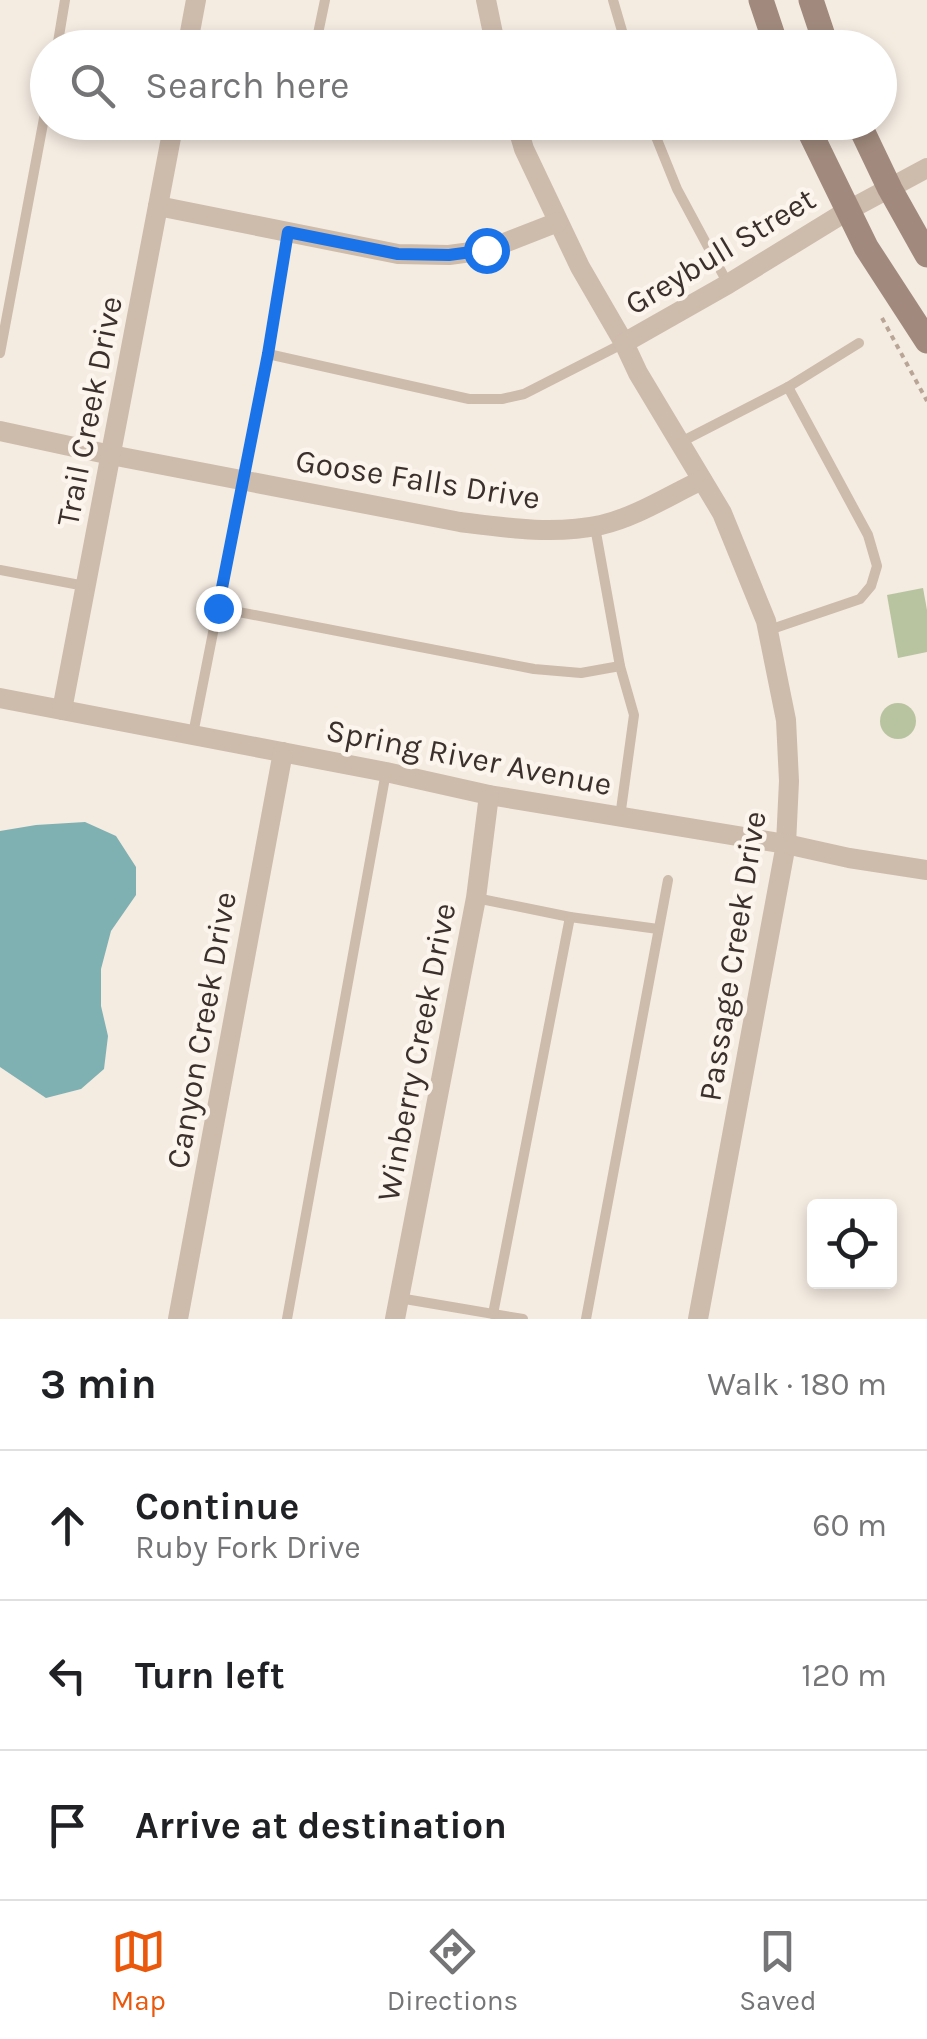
<!DOCTYPE html>
<html lang="en">
<head>
<meta charset="utf-8">
<style>
	body { margin:0; font-family:Karla,sans-serif; background:#f2f2f2; color:#202124 }
	.controls { position:absolute; right:30px; bottom:30px; display:grid; overflow:hidden; border-radius:10px; box-shadow:0 5px 15px #0003 }
	.controls button { width:90px; height:90px; display:grid; place-items:center; padding:0; border:0; border-bottom:2px solid #e0e0e0; background:#fff; color:#202124; font:50px sans-serif }
	.stop { position:absolute; width:30px; height:30px; margin:-22px; border:8px solid #1a73e8; border-radius:50%; background:#fff }
	.stop.end { background:#1a73e8; border-color:#fff; box-shadow:0 2px 10px #0008 }
	.list { margin:0; padding:0; list-style:none }
	h2 { display:flex; justify-content:space-between; align-items:center; height:130px; margin:0; padding:0 40px; font-size:42px }
	h2 small { font-size:32px; font-weight:400; color:#757577 }
	.list li { display:grid; grid-template-columns:65px 1fr auto; gap:30px; align-items:center; box-sizing:border-box; height:150px; padding:0 40px; border-top:2px solid #e0e0e0 }
	.list b { display:block; font-size:38px; white-space:nowrap }
	.list p { margin:0; font-size:32px; white-space:nowrap; color:#757577 }
	.list em { font-size:32px; font-style:normal; color:#757577 }
	.icon { flex:none; width:55px; height:55px; fill:none; stroke:currentColor; stroke-width:2; stroke-linecap:round; stroke-linejoin:round }
	.map { position:relative; flex:none; width:927px; height:1319px; overflow:hidden }
	.search { position:absolute; background:#fff; box-shadow:0 5px 15px #0003; left:30px; right:30px; top:30px; height:110px; display:flex; align-items:center; gap:25px; box-sizing:border-box; padding:0 35px; border-radius:55px; color:#757577; font-size:38px }
	.sheet { height:580px; background:#fff }
	nav { display:flex; justify-content:space-around; align-items:center; box-sizing:border-box; height:140px; border-top:2px solid #e0e0e0; background:#fff; font-size:28px; color:#757577 }
	nav a { display:grid; justify-items:center; gap:5px }
	nav .on { color:#ea580c }
	.map>svg:first-child { display:block }
	.green { fill:#b8c4a0 }
	.water { fill:#7fb0b2 }
	.lines { fill:none; stroke-linecap:round; stroke-linejoin:round }
	.path { stroke:#b9a596; stroke-width:4; stroke-dasharray:5 5; stroke-linecap:butt }
	.service { stroke:#cdbbac; stroke-width:10 }
	.minor { stroke:#cdbbac; stroke-width:20 }
	.secondary { stroke:#a18a7d; stroke-width:25 }
	.route { stroke:#1a73e8; stroke-width:12 }
	.labels { text-anchor:middle; stroke-width:9; stroke-linejoin:round; paint-order:stroke }
	.street-label { font-size:32px; fill:#3b302b; stroke:#fbf5ee }
</style>
</head>
<body>
<div class="map">
<svg width="927" height="1319" viewBox="0 0 927 1319">
	<rect width="100%" height="100%" fill="#f4ebe1"/>
	<!-- green -->
	<g class="green">
		<path d="M923 588 927 610V652L898 658 887 595Z"/>
		<circle cx="898" cy="721" r="18"/>
	</g>
	<!-- water -->
	<path class="water" d="M85 822 116 836 136 867V895L111 931 101 969V1006L108 1036 104 1069 81 1089 46 1098 0 1067V831L36 825Z"/>
	<g class="lines">
		<!-- path -->
		<path class="path" d="M882 318 927 401"/>
		<!-- service -->
		<g class="service">
			<path d="M613 0 627 48"/>
			<path d="M57 48 65 0"/>
			<path d="M315 48 325 0"/>
			<path d="M414 122H438"/>
			<path d="M650 122 677 189 728 284"/>
			<path d="M0 353 48 97"/>
			<path d="M268 354 469 399H502L524 394 624 343"/>
			<path d="M681 442 788 387 859 343"/>
			<path d="M595 527 620 666 634 715 620 817"/>
			<path d="M0 570 85 586"/>
			<path d="M218 608 534 669 581 673 620 666"/>
			<path d="M769 630 860 599 871 586 877 566 868 535 788 387"/>
			<path d="M193 734 268 354 288 232"/>
			<path d="M476 898 570 917 658 929"/>
			<path d="M399 1298 523 1319"/>
			<path d="M493 1314 570 917"/>
			<path d="M287 1319 386 772"/>
			<path d="M586 1319 668 880"/>
		</g>
		<!-- minor -->
		<g class="minor">
			<path d="M486 0 496 48"/>
			<path d="M187 48 196 0"/>
			<path d="M516 122 524 149 580 267 624 343 638 373 722 513 766 621 786 720 789 781 786 844 698 1319"/>
			<path d="M158 206 398 254 449 255 486 250 558 222"/>
			<path d="M624 343 728 284 847 211 927 168"/>
			<path d="M0 431 111 455 460 522C507 528 554 535 601 525 636 517 670 495 702 480"/>
			<path d="M0 698 386 772 489 795 786 844 849 858 927 870"/>
			<path d="M62 710 174 122"/>
			<path d="M178 1319 283 752"/>
			<path d="M395 1319 476 898 489 795"/>
		</g>
		<!-- secondary -->
		<g class="secondary">
			<path d="M761 0 777 48"/>
			<path d="M811 0 827 48"/>
			<path d="M805 122 866 247 927 341"/>
			<path d="M858 122 890 189 927 255"/>
		</g>
	</g>
	<g class="lines">
		<!-- route -->
		<path class="route" d="M218 608 268 354 288 232 398 254 449 255 486 250"/>
	</g>
	<g class="labels">
		<!-- street labels -->
		<g class="street-label">
			<text transform="translate(720 251) rotate(-31)" y="11">Greybull Street</text>
			<text transform="translate(89 411) rotate(-79)" y="11">Trail Creek Drive</text>
			<text transform="translate(418 479) rotate(9)" y="11">Goose Falls Drive</text>
			<text transform="translate(469 757) rotate(11)" y="11">Spring River Avenue</text>
			<text transform="translate(732 956) rotate(-81)" y="11">Passage Creek Drive</text>
			<text transform="translate(201 1030) rotate(-80)" y="11">Canyon Creek Drive</text>
			<text transform="translate(416 1052) rotate(-79)" y="11">Winberry Creek Drive</text>
		</g>
	</g>
</svg>
<div class="controls">
<button><svg class="icon" aria-label="locate" viewBox="0 0 24 24"><circle cx="12" cy="12" r="6"/><path d="M12 2v4M12 18v4M2 12h4M18 12h4"/></svg></button>
</div>
<div class="stop" style="left:486px;top:250px"></div>
<div class="stop end" style="left:218px;top:608px"></div>
<div class="search"><svg class="icon" aria-label="search" viewBox="0 0 24 24"><circle cx="10" cy="10" r="6"/><path d="M15 15l6 6"/></svg>Search here</div>
</div>
<section class="sheet">
<h2>3 min<small>Walk · 180 m</small></h2>
<ul class="list">
<li><svg class="icon" aria-label="ahead" viewBox="0 0 24 24"><path d="M12 20V5M6 11l6-6 6 6"/></svg><div><b>Continue</b><p>Ruby Fork Drive</p></div><em>60 m</em></li>
<li><svg class="icon" aria-label="left" viewBox="0 0 24 24"><path d="M17 20v-9H6M10 6l-5 5 5 5"/></svg><div><b>Turn left</b></div><em>120 m</em></li>
<li><svg class="icon" aria-label="arrive" viewBox="0 0 24 24"><path d="M6 21V4h12l-3 4 3 4H6"/></svg><div><b>Arrive at destination</b></div></li>
</ul>
</section>
<nav>
<a class="on"><svg class="icon" aria-label="map" viewBox="0 0 24 24"><path d="M3 6l6-2 6 2 6-2v14l-6 2-6-2-6 2zM9 4v14M15 6v14"/></svg>Map</a>
<a><svg class="icon" aria-label="directions" viewBox="0 0 24 24"><path d="M12 3l9 9-9 9-9-9zM9 14v-3h6M13 9l2 2-2 2"/></svg>Directions</a>
<a><svg class="icon" aria-label="saved" viewBox="0 0 24 24"><path d="M7 4h10v16l-5-4-5 4z"/></svg>Saved</a>
</nav>
</body>
</html>
